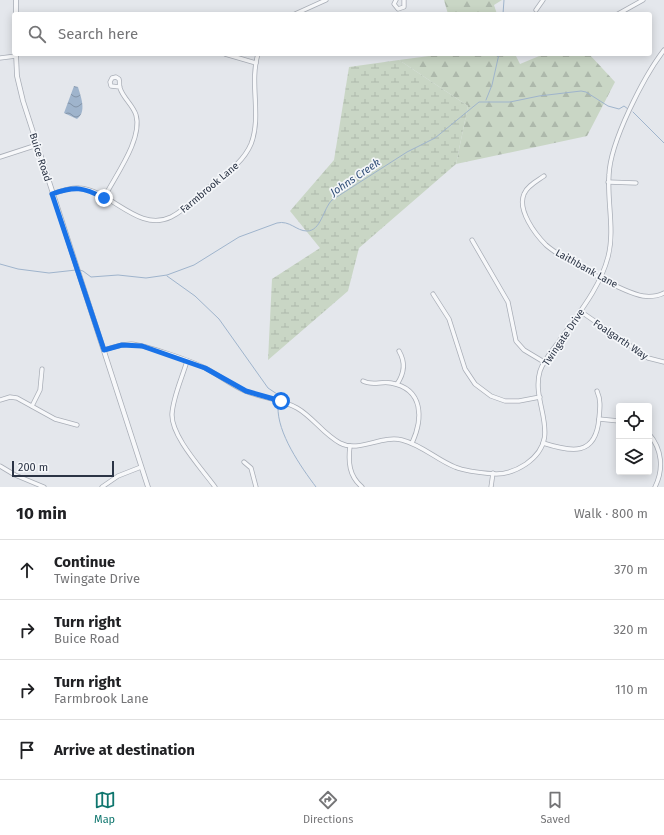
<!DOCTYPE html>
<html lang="en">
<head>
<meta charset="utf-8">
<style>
	body { margin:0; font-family:"Fira Sans",sans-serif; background:#f6f6f6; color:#202124 }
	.controls { position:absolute; right:12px; bottom:12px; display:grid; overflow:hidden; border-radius:4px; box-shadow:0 2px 10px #0003 }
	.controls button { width:36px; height:36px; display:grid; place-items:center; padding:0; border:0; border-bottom:1px solid #e0e0e0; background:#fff; color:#202124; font:20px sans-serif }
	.scale { position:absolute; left:12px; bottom:10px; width:102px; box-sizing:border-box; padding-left:4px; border:2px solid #2b3445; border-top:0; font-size:11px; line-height:14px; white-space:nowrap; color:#2b3445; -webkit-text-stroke:3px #f4f6f9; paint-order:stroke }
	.stop { position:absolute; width:12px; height:12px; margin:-9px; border:3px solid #1a73e8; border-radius:50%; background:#fff }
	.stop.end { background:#1a73e8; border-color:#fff; box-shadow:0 1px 4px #0008 }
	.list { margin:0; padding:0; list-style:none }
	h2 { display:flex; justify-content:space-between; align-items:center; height:52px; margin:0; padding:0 16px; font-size:17px }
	h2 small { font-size:13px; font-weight:400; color:#757577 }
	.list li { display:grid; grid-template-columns:26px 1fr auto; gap:12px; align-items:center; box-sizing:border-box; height:60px; padding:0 16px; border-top:1px solid #e0e0e0 }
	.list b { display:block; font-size:15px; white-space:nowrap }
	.list p { margin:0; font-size:13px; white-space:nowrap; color:#757577 }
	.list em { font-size:13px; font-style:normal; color:#757577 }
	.icon { flex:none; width:22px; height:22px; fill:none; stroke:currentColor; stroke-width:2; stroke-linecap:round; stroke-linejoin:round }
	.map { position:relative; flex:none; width:664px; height:487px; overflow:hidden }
	.search { position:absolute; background:#fff; box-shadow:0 2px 10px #0003; left:12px; right:12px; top:12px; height:44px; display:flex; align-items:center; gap:10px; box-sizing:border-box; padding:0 14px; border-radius:4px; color:#757577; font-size:15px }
	.sheet { height:292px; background:#fff }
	nav { display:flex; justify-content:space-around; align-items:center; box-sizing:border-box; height:56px; border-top:1px solid #e0e0e0; background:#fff; font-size:11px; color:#757577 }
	nav a { display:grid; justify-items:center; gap:2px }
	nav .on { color:#0f766e }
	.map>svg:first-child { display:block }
	.forest { fill:url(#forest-firs) }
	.wetland { fill:url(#wetland-marsh) }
	.water { fill:url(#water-waves) }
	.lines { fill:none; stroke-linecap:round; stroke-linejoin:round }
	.stream { stroke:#9fb4cc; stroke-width:1 }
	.minor-casing { stroke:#a9aeb7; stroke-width:5 }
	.tertiary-casing { stroke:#a9aeb7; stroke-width:5.5 }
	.minor { stroke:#f7f8fa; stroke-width:3.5 }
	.tertiary { stroke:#f7f8fa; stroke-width:4 }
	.route { stroke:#1a73e8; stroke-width:5 }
	.labels { text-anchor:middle; stroke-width:3.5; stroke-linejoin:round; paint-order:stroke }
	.street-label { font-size:10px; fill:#2b3445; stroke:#f4f6f9 }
	.water-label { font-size:11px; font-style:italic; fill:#34527a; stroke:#f4f6f9 }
</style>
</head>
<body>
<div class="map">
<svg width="664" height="487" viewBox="0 0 664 487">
	<defs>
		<pattern id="forest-firs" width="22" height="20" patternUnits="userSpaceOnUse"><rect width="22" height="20" fill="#c9d6c5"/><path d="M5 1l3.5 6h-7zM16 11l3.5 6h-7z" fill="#adb8ab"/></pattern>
		<pattern id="wetland-marsh" width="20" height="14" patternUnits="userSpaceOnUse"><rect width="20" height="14" fill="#c9d6c5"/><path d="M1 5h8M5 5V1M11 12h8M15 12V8" fill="none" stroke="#adb8ab"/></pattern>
		<pattern id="water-waves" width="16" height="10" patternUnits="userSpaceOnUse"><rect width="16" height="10" fill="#9fb4cc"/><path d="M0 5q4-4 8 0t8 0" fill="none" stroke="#8293a7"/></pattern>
	</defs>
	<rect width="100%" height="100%" fill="#e4e7ec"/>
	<!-- forest -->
	<g class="forest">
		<path d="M444 0H502L494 5 497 14H448Z"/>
		<path d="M444 54H515L520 64 544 54H589L615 82 587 136 456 164 468 106 399 60Z"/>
	</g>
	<!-- wetland -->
	<path class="wetland" d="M399 60 468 106 456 164 359 248 348 291 268 360 272 279 320 248 290 211 334 160 349 67Z"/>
	<!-- water -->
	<path class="water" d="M74 86 78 87C81 97 87 112 77 119L64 113Z"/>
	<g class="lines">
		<!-- stream -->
		<g class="stream">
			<path d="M503 14 504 0"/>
			<path d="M486 100 492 85 499 54"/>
			<path d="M633 112 664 143"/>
			<path d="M0 264 18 269 49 273 76 270"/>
			<path d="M79 270 83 271 91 277 118 275 146 278 167 275 194 265 239 237 277 223C290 220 296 231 307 231 321 231 323 209 332 200L407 152 435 138 479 102H510L539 96 581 91 586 92 608 106 619 109 624 106 628 109"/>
			<path d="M167 276 195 296 219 319 268 388 277 394"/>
			<path d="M278 407C277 433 301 467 316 487"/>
		</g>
		<defs>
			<g id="minor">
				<path d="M396 0 394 4 398 9 404 7V0"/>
				<path d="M536 10 543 0"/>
				<path d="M295 14 326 0"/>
				<path d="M618 14 643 0"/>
				<path d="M225 54 256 63"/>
				<path d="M0 58 16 56"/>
				<path d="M0 157 37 145"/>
				<path d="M544 176C537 181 527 186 524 194 517 210 535 234 546 245 561 258 624 293 643 296 650 297 658 296 664 293"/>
				<path d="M608 182 636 183"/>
				<path d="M52 194C61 191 70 187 79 188 111 190 138 233 171 217 185 210 197 197 209 187 225 174 243 163 251 144 262 116 249 83 258 54"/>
				<path d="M104 198C115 176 143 139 136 115 133 105 123 98 120 88 119 85 120 82 119 79L116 77 112 78 110 82 111 86 120 87"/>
				<path d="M472 240 508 302 516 341 524 350 544 362"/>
				<path d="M433 294 449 319 465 369 475 384 491 396 505 401H519L540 397"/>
				<path d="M580 311 648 358 664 362"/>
				<path d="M104 350C113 347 122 344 131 344 145 345 192 361 205 368 219 375 231 385 245 391 262 398 281 399 297 408 313 417 323 434 340 443 359 453 381 435 402 440 422 445 437 460 455 467 467 472 483 473 496 474 507 474 517 470 526 464 565 437 530 404 540 371 544 359 553 350 560 340 578 314 600 288 608 257 615 230 607 202 609 175 610 142 644 76 664 50"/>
				<path d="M187 361C182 378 173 397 172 414 171 436 202 469 215 487"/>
				<path d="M363 381C372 386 381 381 391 383 424 389 423 419 412 443"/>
				<path d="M397 384C404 374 406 363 399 351"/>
				<path d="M0 400 10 397 17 398 55 419 77 425"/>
				<path d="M32 406 40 390 42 369"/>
				<path d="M599 419 619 421"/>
				<path d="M649 434C662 449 664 469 655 487"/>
				<path d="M543 443C571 452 596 457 599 418 600 408 601 400 597 391"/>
				<path d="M350 446C348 462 349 476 362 487"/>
				<path d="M244 462 251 468 256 487"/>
				<path d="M0 466 15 475 44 487"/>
				<path d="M102 487 118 476 141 467"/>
				<path d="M491 487 493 473"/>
			</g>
			<g id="tertiary">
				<path d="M16 14V0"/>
				<path d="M16 54 17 76 23 101 148 487"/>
			</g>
		</defs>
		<!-- minor casing -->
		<use href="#minor" class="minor-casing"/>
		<!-- tertiary casing -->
		<use href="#tertiary" class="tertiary-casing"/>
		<!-- minor -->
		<use href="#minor" class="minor"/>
		<!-- tertiary -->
		<use href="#tertiary" class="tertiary"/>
	</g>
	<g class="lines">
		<!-- route -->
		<path class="route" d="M104 198C83 187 75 186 52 194L104 350 122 345 142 346 205 368 246 391 281 401"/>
	</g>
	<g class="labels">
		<!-- street labels -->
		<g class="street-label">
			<text transform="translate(41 157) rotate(72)" y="4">Buice Road</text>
			<text transform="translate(209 187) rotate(-40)" y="4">Farmbrook Lane</text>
			<text transform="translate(587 268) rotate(29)" y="4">Laithbank Lane</text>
			<text transform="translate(563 337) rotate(-56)" y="4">Twingate Drive</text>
			<text transform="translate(621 339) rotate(34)" y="4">Foalgarth Way</text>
		</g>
		<!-- water labels -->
		<g class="water-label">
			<text transform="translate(355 177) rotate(-34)" y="4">Johns Creek</text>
		</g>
	</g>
</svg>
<div class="controls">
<button><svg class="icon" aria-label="locate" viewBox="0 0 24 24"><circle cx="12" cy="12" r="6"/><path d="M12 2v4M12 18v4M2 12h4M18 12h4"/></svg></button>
<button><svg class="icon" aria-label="layers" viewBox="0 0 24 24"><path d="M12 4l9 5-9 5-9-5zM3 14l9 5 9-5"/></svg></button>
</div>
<div class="scale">200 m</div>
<div class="stop" style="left:281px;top:401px"></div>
<div class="stop end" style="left:104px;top:198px"></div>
<div class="search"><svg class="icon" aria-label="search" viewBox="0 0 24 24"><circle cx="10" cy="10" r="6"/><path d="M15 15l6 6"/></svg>Search here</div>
</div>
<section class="sheet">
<h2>10 min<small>Walk · 800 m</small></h2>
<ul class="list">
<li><svg class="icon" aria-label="ahead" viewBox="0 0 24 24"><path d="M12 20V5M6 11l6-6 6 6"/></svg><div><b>Continue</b><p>Twingate Drive</p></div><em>370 m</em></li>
<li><svg class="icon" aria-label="right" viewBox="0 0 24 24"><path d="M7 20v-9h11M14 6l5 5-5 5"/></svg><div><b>Turn right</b><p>Buice Road</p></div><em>320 m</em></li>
<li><svg class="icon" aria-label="right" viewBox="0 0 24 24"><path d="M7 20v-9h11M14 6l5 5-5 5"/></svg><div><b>Turn right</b><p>Farmbrook Lane</p></div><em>110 m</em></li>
<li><svg class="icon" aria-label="arrive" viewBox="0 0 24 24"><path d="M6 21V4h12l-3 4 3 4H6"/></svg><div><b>Arrive at destination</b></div></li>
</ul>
</section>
<nav>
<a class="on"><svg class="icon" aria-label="map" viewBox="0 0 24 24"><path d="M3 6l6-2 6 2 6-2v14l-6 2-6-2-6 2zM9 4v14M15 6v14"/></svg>Map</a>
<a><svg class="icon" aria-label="directions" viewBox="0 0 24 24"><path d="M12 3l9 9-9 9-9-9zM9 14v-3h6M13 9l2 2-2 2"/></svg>Directions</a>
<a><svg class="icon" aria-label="saved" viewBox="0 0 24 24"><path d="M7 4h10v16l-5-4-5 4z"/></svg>Saved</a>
</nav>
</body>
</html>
